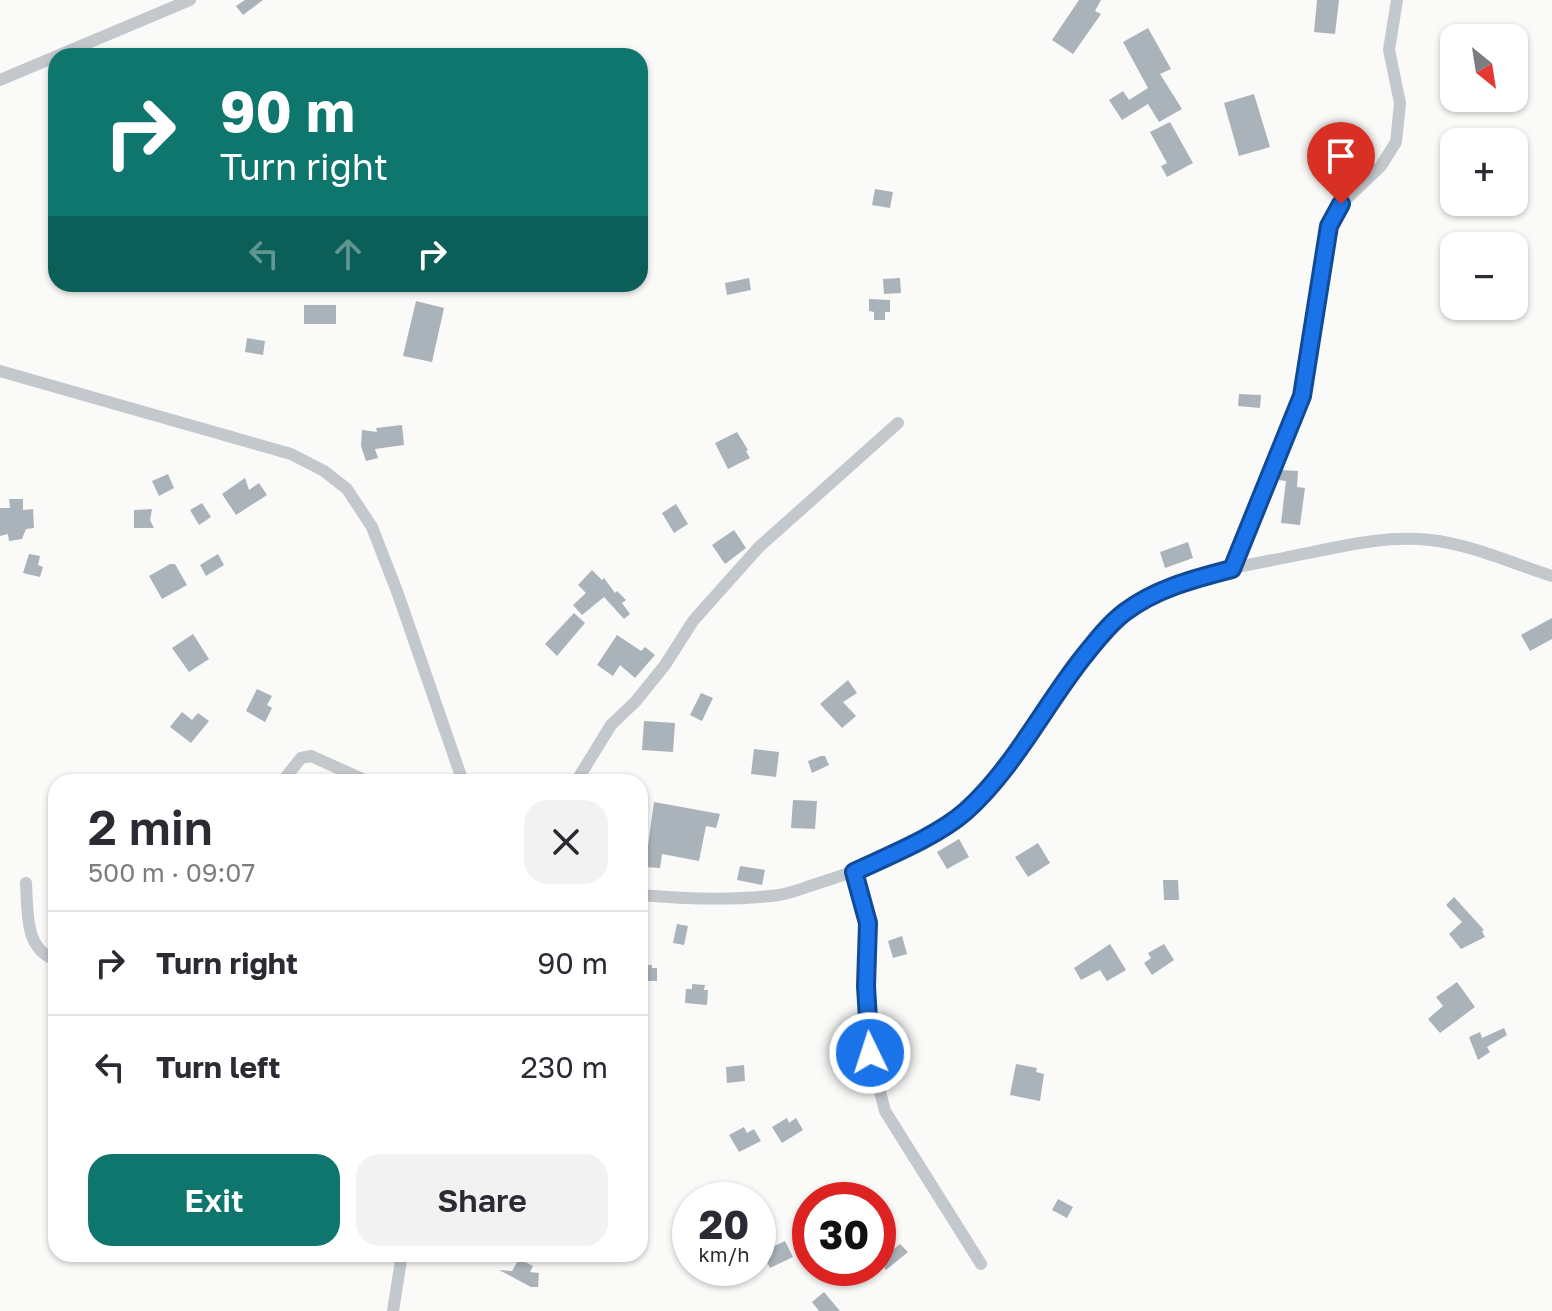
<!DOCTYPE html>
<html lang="en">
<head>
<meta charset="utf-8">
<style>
  body { margin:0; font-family:"Golos Text",sans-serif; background:#f2f2f3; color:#2b2b33; height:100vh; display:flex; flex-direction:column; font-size:30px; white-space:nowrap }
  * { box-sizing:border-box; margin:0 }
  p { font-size:26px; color:#7c7c81 }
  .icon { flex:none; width:44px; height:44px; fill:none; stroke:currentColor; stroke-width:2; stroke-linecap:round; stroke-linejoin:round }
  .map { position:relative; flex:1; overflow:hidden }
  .drawer { position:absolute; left:48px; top:774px; width:600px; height:488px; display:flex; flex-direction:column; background:#fff; border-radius:24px; box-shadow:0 2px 6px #0004 }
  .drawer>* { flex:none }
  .hud { position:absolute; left:48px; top:48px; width:600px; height:244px; border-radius:24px; box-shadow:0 2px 6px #0004; background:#0f766e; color:#fff; overflow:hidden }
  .needle { width:52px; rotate:150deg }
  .fabs { position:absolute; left:1440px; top:24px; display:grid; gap:16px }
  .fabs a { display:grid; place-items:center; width:88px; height:88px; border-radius:16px; background:#fff; box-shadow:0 2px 6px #0004; font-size:40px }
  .speed { position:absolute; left:672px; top:1182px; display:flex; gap:16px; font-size:40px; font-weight:700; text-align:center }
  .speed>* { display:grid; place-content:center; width:104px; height:104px; border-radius:50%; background:#fff; box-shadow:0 2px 6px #0004; line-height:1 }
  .speed small { font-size:20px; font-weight:400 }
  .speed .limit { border:12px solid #d22; background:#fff; color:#111 }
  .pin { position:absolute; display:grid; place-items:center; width:68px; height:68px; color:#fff; margin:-82px -34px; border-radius:50% 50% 50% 0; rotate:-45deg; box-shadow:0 0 8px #0007 }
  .pin .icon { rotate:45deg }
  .me { position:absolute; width:88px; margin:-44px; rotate:356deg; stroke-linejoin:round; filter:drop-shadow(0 0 6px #0008) }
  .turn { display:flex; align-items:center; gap:28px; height:168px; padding:0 40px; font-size:36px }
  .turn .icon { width:104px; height:104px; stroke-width:2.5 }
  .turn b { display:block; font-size:56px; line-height:68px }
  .lanes { display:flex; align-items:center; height:76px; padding:0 40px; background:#0003; justify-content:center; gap:40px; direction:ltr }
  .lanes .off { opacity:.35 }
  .round { display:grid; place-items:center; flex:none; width:84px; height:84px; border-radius:24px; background:#f2f2f3 }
  .headline { display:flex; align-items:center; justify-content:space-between; height:136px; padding:0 40px }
  h1 { font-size:48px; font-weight:600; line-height:60px }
  .cta { display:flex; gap:16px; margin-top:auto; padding:16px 40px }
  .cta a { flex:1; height:92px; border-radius:24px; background:#0f766e; color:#fff; font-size:32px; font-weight:600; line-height:92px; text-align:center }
  .cta a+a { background:#f2f2f3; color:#2b2b33 }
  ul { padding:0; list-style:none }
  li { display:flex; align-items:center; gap:24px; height:104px; padding:0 40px; border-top:2px solid #e1e1e2 }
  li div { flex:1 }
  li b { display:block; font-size:30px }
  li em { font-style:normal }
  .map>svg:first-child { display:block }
  .building { fill:#aab3b9 }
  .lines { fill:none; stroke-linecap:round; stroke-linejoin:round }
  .minor { stroke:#c3c8cc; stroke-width:12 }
  .route-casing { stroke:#114b97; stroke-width:20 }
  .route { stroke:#1a73e8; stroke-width:14 }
</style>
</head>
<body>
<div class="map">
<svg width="1552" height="1311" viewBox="0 0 1552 1311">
  <rect width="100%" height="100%" fill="#fafaf8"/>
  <!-- building -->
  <g class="building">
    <polygon points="245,0 263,0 243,15 236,6"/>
    <polygon points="1079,0 1101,0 1095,11 1101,14 1073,54 1052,40"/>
    <polygon points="1317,0 1339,0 1335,34 1314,32"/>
    <polygon points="1148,28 1171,69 1160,74 1182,109 1159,122 1148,104 1122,120 1109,100 1123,91 1129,100 1148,88 1123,42"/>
    <polygon points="1254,94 1270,147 1239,156 1224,103"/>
    <polygon points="1170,122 1193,163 1167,177 1161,166 1167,163 1150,132"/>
    <polygon points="875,189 893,192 890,208 872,205"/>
    <polygon points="749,278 751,290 727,295 725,283"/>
    <polygon points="900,278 901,293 884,294 883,279"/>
    <polygon points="869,299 890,300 890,312 885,312 885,320 874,320 874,312 869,311"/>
    <polygon points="416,301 444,308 432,362 403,356"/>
    <rect x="304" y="305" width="32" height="19"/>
    <polygon points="247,338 265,341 263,355 245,352"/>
    <polygon points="1239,394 1261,395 1260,408 1238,406"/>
    <polygon points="402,425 404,445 375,449 378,458 366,461 361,446 362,430 377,432 376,428"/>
    <polygon points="737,432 748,450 746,451 750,458 728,469 715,443"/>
    <polygon points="1282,470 1298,471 1297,487 1305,488 1300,525 1281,523 1286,481 1278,480"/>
    <polygon points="168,474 174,488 159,496 152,481"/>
    <polygon points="245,478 249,490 259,483 267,495 236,515 222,494"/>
    <polygon points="9,499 23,499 23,510 33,509 34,528 26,529 22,539 9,541 8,534 0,536 0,508 10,508"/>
    <polygon points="202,503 211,517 199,525 190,510"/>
    <polygon points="676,504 688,524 674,533 662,513"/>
    <polygon points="152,509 150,520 154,528 134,528 134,510"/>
    <polygon points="734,530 746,548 725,564 712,545"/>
    <polygon points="1188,542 1193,558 1165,568 1160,552"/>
    <polygon points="29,554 40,556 38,565 43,567 40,577 23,573"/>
    <polygon points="218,554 224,565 206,576 200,565"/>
    <polygon points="170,564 175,564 187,585 162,599 149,576"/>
    <polygon points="592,570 602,580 604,578 615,593 617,591 626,600 622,603 630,614 624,619 604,597 582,615 573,605 586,593 578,585"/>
    <polygon points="574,613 585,623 557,656 545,644"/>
    <polygon points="1552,618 1552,639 1530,651 1521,635"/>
    <polygon points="193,634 209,659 189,672 172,648"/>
    <polygon points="617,635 641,651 645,647 655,655 635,678 620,665 613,676 597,665"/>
    <polygon points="848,680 857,693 843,702 856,716 842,728 820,704"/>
    <polygon points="257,689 272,696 267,705 272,708 265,722 246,711"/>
    <polygon points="701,693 713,698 702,721 690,715"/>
    <polygon points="182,712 192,720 198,713 209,721 191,743 170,727"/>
    <polygon points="644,721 675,723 673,752 642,750"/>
    <polygon points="754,749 779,752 776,777 751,774"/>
    <polygon points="821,756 825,756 829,765 812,773 808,761"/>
    <polygon points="793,800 817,801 815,829 791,828"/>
    <polygon points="654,802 720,814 716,828 706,826 699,861 662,854 660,868 645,867"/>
    <polygon points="959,839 969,857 947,869 937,852"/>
    <polygon points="1038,843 1050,863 1028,877 1015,857"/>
    <polygon points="740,866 765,870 762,885 737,880"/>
    <polygon points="1163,880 1178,880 1179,900 1164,900"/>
    <polygon points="1454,897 1484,930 1482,931 1485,937 1461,949 1449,934 1462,922 1446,905"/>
    <polygon points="677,924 688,926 684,945 673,943"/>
    <polygon points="902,936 907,954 893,958 888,941"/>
    <polygon points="1110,944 1126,970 1107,981 1100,970 1081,980 1074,968"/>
    <polygon points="1164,944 1174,960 1152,975 1144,963 1151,958 1148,953"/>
    <polygon points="640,965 652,965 652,968 657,968 657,981 640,981"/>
    <polygon points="1457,982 1475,1007 1440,1033 1428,1019 1443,1006 1436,997"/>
    <polygon points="692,984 705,985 704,990 708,990 707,1005 685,1003 686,989 692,989"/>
    <polygon points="1504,1028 1507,1035 1487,1047 1490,1052 1478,1060 1469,1037 1480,1032 1482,1038"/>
    <polygon points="1016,1064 1037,1068 1036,1072 1044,1074 1040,1101 1010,1095"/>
    <polygon points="744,1065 745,1081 727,1083 726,1067"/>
    <polygon points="787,1118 789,1123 796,1118 803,1130 782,1143 772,1127"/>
    <polygon points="744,1127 747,1133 754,1129 761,1141 739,1152 729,1135"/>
    <polygon points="1058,1199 1073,1207 1067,1218 1052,1210"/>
    <polygon points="785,1241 793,1257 770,1268 762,1252"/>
    <polygon points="900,1244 908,1252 886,1270 879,1261"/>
    <polygon points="519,1259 533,1266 530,1272 539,1273 538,1287 531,1287 499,1270 512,1271"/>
    <polygon points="824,1292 840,1311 819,1311 812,1302"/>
  </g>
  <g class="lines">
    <!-- minor -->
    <g class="minor">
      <polyline points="0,80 190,0"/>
      <polyline points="0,371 291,454 324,471 347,489 372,527 398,594 463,782"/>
      <polyline points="1232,569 1302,396 1329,226 1341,204 1381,166 1396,142 1400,103 1389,50 1397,0"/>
      <polyline points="282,782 301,758 311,756 369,782"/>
      <polyline points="576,782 611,725 636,701 665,665 693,621 759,547 898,423"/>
      <polyline points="854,872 868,923 866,986 870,1053 885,1111 981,1264"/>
      <path d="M26 883C28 912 24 949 56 960"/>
      <path d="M640 895C686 899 733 901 779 895 792 893 806 887 819 883 883 863 958 831 998 776 1035 726 1074 652 1123 613 1170 576 1236 568 1293 556 1339 547 1384 535 1430 540 1470 544 1514 564 1552 576"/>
      <polyline points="393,1311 402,1254"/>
    </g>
  </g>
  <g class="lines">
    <defs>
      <path id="route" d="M870 1053 866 986 868 923 854 872C888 856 938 836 966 811 1014 768 1044 706 1084 656 1096 641 1109 624 1125 612 1157 588 1194 579 1232 569L1302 396 1329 226 1341 204"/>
    </defs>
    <!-- route casing -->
    <use href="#route" class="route-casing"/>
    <!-- route -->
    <use href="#route" class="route"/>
  </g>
</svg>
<div class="fabs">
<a><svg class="needle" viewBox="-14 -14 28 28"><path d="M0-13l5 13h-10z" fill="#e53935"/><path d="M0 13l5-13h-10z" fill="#7c7c81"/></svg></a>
<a>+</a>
<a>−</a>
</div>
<div class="speed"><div>20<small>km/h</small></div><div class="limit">30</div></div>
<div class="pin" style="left:1341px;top:204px;background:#d93025"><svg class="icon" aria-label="arrive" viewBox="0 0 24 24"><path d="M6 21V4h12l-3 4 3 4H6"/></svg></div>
<svg class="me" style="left:870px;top:1053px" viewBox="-20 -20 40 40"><circle r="17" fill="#1a73e8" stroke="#fff" stroke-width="3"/><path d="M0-11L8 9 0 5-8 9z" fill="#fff"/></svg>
<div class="hud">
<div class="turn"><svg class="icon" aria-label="right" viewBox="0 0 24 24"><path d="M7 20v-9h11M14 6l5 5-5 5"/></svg><div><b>90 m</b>Turn right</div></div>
<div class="lanes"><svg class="icon off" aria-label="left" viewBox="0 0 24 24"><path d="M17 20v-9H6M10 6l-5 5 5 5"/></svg><svg class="icon off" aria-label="ahead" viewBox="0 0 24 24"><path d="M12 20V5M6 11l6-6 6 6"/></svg><svg class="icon" aria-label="right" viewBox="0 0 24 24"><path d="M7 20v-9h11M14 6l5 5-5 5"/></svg></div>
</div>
<section class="drawer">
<div class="headline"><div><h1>2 min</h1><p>500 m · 09:07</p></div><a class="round"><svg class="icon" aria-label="close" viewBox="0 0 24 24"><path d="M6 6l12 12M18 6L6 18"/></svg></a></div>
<ul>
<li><svg class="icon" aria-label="right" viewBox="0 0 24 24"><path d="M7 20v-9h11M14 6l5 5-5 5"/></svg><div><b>Turn right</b></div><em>90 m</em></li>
<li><svg class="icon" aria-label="left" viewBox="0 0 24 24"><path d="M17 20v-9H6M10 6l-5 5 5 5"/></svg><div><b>Turn left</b></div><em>230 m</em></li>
</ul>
<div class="cta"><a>Exit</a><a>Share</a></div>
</section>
</div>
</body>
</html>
